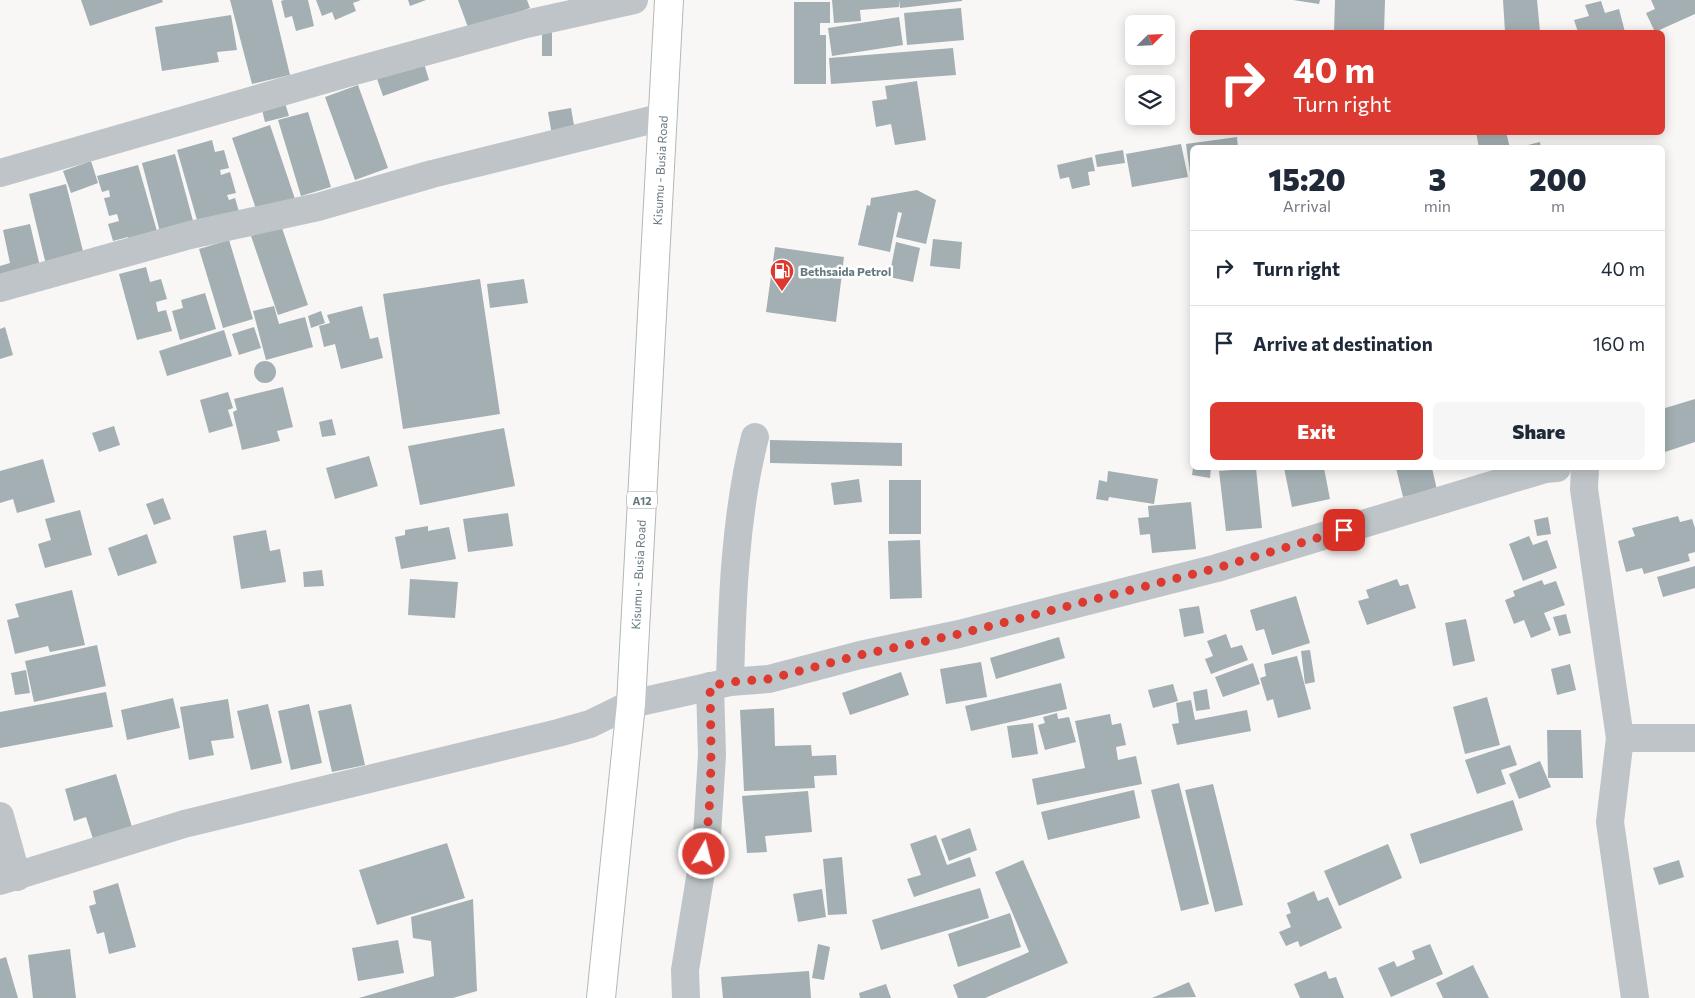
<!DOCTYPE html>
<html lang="en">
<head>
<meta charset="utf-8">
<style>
  body { margin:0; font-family:Commissioner,sans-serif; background:#f6f6f7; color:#1f2937; height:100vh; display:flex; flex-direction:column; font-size:19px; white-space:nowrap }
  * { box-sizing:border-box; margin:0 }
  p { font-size:16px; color:#747a83 }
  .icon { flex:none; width:28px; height:28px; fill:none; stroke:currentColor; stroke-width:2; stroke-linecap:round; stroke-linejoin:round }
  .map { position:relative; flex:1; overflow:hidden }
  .details { position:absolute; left:1190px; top:145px; width:475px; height:325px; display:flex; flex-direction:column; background:#fff; border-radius:8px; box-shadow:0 2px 12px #0003 }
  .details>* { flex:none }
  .banner { position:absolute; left:1190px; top:30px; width:475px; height:105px; border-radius:8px; box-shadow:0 2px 12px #0003; background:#dc3931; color:#fff; overflow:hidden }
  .needle { width:32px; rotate:66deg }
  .buttons { position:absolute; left:1125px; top:15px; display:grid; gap:10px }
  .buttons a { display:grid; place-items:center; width:50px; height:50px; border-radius:8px; background:#fff; box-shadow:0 2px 12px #0003; font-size:25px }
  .pin { position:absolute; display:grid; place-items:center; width:42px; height:42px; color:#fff; margin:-21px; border-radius:10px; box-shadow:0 2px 8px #0006 }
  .me { position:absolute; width:55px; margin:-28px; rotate:8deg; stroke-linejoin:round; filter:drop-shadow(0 0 4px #0008) }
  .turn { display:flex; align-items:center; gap:18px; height:105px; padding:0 20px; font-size:22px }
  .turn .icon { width:65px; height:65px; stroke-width:2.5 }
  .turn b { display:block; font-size:35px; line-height:42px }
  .eta { display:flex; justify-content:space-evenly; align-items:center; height:85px; text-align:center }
  .eta b { font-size:30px; font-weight:800; line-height:35px }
  .cta { display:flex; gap:10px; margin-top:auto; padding:10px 20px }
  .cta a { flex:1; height:58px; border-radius:8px; background:#dc3931; color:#fff; font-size:20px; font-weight:800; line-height:58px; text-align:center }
  .cta a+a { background:#f6f6f7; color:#1f2937 }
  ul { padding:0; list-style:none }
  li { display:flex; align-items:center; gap:15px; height:75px; padding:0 20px; border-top:1px solid #e0e1e3 }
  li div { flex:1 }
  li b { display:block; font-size:19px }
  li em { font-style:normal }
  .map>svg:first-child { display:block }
  .building { fill:#a3afb2 }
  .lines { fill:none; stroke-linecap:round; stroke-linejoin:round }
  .highway-casing { stroke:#b2b7ba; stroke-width:30 }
  .minor { stroke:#bec4c7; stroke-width:28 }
  .highway { stroke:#fff; stroke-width:28 }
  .route { stroke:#dc3931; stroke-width:9; stroke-dasharray:0 16.2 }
  .labels { text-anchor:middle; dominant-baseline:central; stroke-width:5; stroke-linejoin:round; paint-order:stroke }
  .shield { fill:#fff; stroke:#92a0a5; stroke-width:1 }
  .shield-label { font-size:11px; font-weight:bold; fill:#64787f }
  .street-label { font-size:12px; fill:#64787f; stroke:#fff }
  .poi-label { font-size:12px; font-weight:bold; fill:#64787f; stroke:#fff; text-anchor:start }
</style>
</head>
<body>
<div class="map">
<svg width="1695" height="998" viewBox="0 0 1695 998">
  <rect width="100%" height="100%" fill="#f8f7f5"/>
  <!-- building -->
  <g class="building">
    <polygon points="81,0 162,0 163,2 90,26"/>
    <polygon points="230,0 272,0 290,75 252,84"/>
    <polygon points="284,0 308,0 314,26 296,31 292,16 285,18 281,1"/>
    <polygon points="316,0 361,0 353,3 356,11 335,20 332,12 322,16"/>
    <polygon points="408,0 426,0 410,6"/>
    <polygon points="458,0 527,0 530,8 469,30"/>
    <polygon points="832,0 899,0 899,7 860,10 861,21 834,23"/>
    <polygon points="899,0 962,0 962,1 900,8"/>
    <polygon points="1293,0 1320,0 1319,4"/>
    <polygon points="1335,0 1385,0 1384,32 1334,32"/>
    <polygon points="1503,0 1537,0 1540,32 1505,32"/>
    <polygon points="1651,0 1695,0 1695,14 1655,32 1646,13 1655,9"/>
    <polygon points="1601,1 1605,13 1619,9 1625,32 1578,32 1574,20 1589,16 1585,5"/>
    <polygon points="794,2 830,2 830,23 820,23 820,35 826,35 826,84 794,84"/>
    <polygon points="961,8 964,40 907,45 904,13"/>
    <polygon points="231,15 237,50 217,52 219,62 162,71 155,27"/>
    <polygon points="899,17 903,45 832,56 828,28"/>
    <rect x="542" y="31" width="10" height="25"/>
    <polygon points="953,48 956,75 831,84 829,58"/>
    <polygon points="423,60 429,80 383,96 376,76"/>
    <polygon points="917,81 926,140 895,145 891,124 876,127 872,101 887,99 885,86"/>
    <polygon points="358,85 388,168 355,180 325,97"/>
    <polygon points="284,100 289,116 265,122 261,106"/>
    <polygon points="571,108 575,131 552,135 548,112"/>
    <polygon points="308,112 331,187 301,196 278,120"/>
    <polygon points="270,125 295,199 257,212 232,138"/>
    <polygon points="1476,132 1506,132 1510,148 1479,148"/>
    <polygon points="1237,137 1238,148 1192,148 1191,180 1186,144"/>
    <polygon points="212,140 215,152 224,150 229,168 220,170 221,175 230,172 236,193 227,195 229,200 235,198 240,215 199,227 177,150"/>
    <polygon points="1540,142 1541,148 1520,148 1520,147"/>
    <polygon points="1181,144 1188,177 1132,187 1126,154"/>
    <polygon points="1123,150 1125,163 1097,167 1095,155"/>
    <polygon points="175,154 195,228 161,236 142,163"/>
    <polygon points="1092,157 1095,171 1088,172 1090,185 1072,189 1069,177 1060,179 1057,165"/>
    <polygon points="91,161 98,183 71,193 63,171"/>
    <polygon points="138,165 159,238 130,246 128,237 113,241 108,224 119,221 117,214 109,216 104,198 110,197 109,190 102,192 97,176"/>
    <polygon points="66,184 85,259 47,269 29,194"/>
    <polygon points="917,190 936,200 926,244 896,237 902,213 898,212 890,252 858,245 867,205 870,206 871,198"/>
    <polygon points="30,224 42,275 0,282 0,266 10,263 3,230"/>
    <polygon points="281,225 308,305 278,315 251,236"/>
    <polygon points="933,239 962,242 960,269 930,266"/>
    <polygon points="229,240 253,319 223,328 199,249"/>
    <polygon points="896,242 920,248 913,282 889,277"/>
    <polygon points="775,247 844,257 836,322 766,312"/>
    <polygon points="146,267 150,282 161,279 167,299 156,302 158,312 166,310 172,331 137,340 119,274"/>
    <polygon points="480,279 500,414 403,429 383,294"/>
    <polygon points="524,279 528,303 490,308 487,284"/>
    <polygon points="205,293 216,329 180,340 172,311 183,308 181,300"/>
    <polygon points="274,306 279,324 305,317 313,347 266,360 253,311"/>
    <polygon points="362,306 370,339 378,337 383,358 341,369 335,344 324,347 319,326 330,323 327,315"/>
    <polygon points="321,311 325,323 311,328 308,316"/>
    <polygon points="5,327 13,355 0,359 0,329"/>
    <polygon points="254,327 261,348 239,355 232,334"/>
    <polygon points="224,330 232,356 167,376 159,351"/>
    <circle cx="265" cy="372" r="11"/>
    <polygon points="283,387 293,427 277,431 280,441 242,450 233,412 237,410 234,399"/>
    <polygon points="228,392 233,408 228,410 233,426 209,433 200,400"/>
    <polygon points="1695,399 1695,442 1662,453 1662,409"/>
    <polygon points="332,419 336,435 322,437 319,422"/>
    <polygon points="114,426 120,445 99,452 92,433"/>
    <polygon points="504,428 515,486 420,505 408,446"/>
    <polygon points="770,440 902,443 902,466 770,463"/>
    <polygon points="369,456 378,486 335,499 326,468"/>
    <polygon points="43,459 55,502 17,513 13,499 0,503 0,471"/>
    <polygon points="1193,468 1211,468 1210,478 1192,475"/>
    <polygon points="1256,468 1262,528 1226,531 1219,471"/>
    <polygon points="1284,468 1324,468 1330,499 1292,507"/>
    <polygon points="1396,468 1432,468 1437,490 1403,497"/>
    <polygon points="1108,471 1158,479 1154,504 1109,497 1108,501 1096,499 1099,480 1107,482"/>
    <polygon points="859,479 862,502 834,505 831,483"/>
    <rect x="889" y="480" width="32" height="54"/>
    <polygon points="163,498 171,519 154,525 146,504"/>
    <polygon points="1191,502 1196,549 1152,553 1150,534 1140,535 1138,518 1149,517 1148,506"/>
    <polygon points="80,510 92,555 45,568 38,544 51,540 45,519"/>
    <polygon points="508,513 513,546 468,552 463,519"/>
    <polygon points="1678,516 1680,522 1692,519 1695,528 1695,552 1688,554 1690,561 1644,574 1642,568 1626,572 1618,541 1635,536 1632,528"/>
    <polygon points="1548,517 1551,534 1537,536 1534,520"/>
    <polygon points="428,526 428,531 449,527 456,559 401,569 395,537 405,535 405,530"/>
    <polygon points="266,530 270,551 280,549 286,582 241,589 233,536"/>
    <polygon points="147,534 157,563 118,576 108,548"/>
    <polygon points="1529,536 1533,545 1547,540 1557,568 1523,581 1509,544"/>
    <polygon points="920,540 922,598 890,599 888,541"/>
    <polygon points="1695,566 1695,588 1663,597 1657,577"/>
    <polygon points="322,570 324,586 304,587 303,572"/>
    <polygon points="410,579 458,582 455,618 408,615"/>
    <polygon points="1397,579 1400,586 1408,584 1416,608 1367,625 1358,601 1369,598 1366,590"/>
    <polygon points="1542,580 1544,585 1556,581 1565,605 1544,613 1551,630 1531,638 1524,620 1514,624 1505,600 1515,596 1513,591"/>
    <polygon points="72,590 85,645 50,652 48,646 15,654 7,620 19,617 15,604"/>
    <polygon points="1296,596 1310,643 1272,655 1264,629 1256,631 1250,610"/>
    <polygon points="1199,606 1204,633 1184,637 1179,609"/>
    <polygon points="1566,614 1571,633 1559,636 1553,617"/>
    <polygon points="1466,619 1475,661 1453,666 1445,623"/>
    <polygon points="1226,634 1231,648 1242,645 1248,660 1211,674 1205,659 1213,656 1207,641"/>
    <polygon points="1059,637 1065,658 996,679 990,658"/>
    <polygon points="97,645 106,686 34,702 25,661"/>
    <polygon points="1310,650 1315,682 1305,684 1301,651"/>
    <polygon points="1297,656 1311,709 1278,718 1273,699 1267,701 1260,678 1266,676 1264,664"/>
    <polygon points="981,662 987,697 946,704 940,669"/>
    <polygon points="1253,663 1260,684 1223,697 1215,677"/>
    <polygon points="1570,664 1576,690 1557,695 1551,669"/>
    <polygon points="26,670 30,693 15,695 11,673"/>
    <polygon points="901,672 909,695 850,715 842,693"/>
    <polygon points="1061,683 1067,709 971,731 965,706"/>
    <polygon points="1173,684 1178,701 1153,708 1148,690"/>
    <polygon points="1207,689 1210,709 1196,711 1193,692"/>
    <polygon points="106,692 113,727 0,748 0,712"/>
    <polygon points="1487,697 1500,745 1465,754 1453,707"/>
    <polygon points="173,698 180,728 127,740 121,710"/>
    <polygon points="228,699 234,738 211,741 214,755 189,760 180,707"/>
    <polygon points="1191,700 1195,720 1247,710 1251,731 1177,745 1172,724 1179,723 1176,703"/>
    <polygon points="268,704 282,763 251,770 237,711"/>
    <polygon points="309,704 322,763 291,770 278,711"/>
    <polygon points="351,704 365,765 332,772 318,711"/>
    <polygon points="774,708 775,746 811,745 812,756 836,755 837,775 814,776 815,788 744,791 740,710"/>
    <polygon points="1057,713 1058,719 1069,717 1076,742 1045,750 1038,725 1045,723 1043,717"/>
    <polygon points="1110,714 1112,725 1121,723 1126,745 1116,747 1118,760 1136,756 1142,784 1037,805 1032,779 1085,768 1075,721"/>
    <polygon points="1033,723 1038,754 1012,758 1007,726"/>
    <polygon points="1547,730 1581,730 1583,778 1548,778"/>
    <polygon points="1510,745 1517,765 1501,770 1506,784 1477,794 1465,760"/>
    <polygon points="1540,761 1551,787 1519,799 1509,774"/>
    <polygon points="116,774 132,827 93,839 86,817 74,821 65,789"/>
    <polygon points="1179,783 1209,904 1181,911 1151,790"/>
    <polygon points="1213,784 1243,905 1215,912 1185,790"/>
    <polygon points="1134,790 1140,818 1048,840 1041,812"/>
    <polygon points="808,791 812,832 765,836 767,852 747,853 742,796"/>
    <polygon points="1513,800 1523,830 1420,864 1410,834"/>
    <polygon points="970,828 977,850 949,861 941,839"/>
    <polygon points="936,835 947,865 970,857 976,876 914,897 907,879 921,875 910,844"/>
    <polygon points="447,843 465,898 377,925 359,870"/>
    <polygon points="1388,844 1402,878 1339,906 1324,871"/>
    <polygon points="842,857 847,914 828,915 823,859"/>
    <polygon points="1023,860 1068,963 985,998 958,998 953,985 1029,952 995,872"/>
    <polygon points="1679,860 1684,877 1659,885 1653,868"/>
    <polygon points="118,883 136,947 109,954 104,932 97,934 89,906 96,904 93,891"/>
    <polygon points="980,888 989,918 881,950 872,920"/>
    <polygon points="822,889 826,917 798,922 793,894"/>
    <polygon points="1314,891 1318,901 1328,897 1342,928 1300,947 1298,941 1286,946 1279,932 1291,927 1286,915 1291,913 1287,903"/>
    <polygon points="473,899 477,991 453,998 359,998 434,976 431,941 413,938 411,917"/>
    <polygon points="1010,913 1021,947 958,967 948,934"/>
    <polygon points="398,940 404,973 358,981 352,948"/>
    <polygon points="818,944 830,947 824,980 812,978"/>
    <polygon points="1430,944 1443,974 1391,997 1378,968 1394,961 1397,967 1415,959 1412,951"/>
    <polygon points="70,949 76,998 33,998 28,955"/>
    <polygon points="6,957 18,998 0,998 0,959"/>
    <polygon points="1473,965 1489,998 1443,998 1436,983"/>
    <polygon points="809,971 811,998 723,998 721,977"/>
    <polygon points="1326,971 1329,979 1336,977 1344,998 1300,998 1294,984"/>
    <polygon points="1189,982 1196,997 1152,998"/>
    <polygon points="886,984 891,998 860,998 859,993"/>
  </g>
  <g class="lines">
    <defs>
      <g id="highway">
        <path id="s1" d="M601 998 631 704 669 0"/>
      </g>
    </defs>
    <!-- highway casing -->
    <use href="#highway" class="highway-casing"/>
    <!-- minor -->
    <g class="minor">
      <polyline points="0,173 351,72 526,24 634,0"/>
      <polyline points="0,288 190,235 318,207 432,174 663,117"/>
      <polyline points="1585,468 1584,489 1620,738 1610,822 1635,998"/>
      <path d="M730 682C732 603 735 514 755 437"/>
      <polyline points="1620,738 1695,738"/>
      <polyline points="0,816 17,877"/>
      <polyline points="0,881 184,824 558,733 590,724 631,704 730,682 769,679 860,655 959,634 1217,568 1545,469 1557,468"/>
      <polyline points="686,998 685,970 707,835 712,755 710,686"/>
    </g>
    <!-- highway -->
    <use href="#highway" class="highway"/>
  </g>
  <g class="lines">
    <!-- route -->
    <path class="route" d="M704 854C713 799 711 742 710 686L730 682 769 679 860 655 959 634 1217 568 1344 530"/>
  </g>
  <!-- icons -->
  <defs>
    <symbol id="fuel-pin" viewBox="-11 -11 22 30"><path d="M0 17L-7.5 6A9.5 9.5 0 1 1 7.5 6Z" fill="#dc3931" stroke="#fff"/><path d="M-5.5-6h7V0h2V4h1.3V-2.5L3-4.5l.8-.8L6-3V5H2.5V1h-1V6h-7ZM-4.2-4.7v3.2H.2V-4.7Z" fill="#fff"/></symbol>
  </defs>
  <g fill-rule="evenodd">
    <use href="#fuel-pin" x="768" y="257" width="28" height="38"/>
  </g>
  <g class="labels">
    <!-- shield labels -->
    <rect class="shield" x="627" y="491.5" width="30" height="17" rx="4"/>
    <g class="shield-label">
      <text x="642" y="500">A12</text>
    </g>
    <!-- street labels -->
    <g class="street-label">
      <text stroke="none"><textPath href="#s1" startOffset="830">Kisumu - Busia Road</textPath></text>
      <text stroke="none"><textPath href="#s1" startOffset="425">Kisumu - Busia Road</textPath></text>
    </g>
    <!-- poi labels -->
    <g class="poi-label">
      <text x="800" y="271">Bethsaida Petrol</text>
    </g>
  </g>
</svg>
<div class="buttons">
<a><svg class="needle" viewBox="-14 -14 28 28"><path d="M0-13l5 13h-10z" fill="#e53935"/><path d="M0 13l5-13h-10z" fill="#747a83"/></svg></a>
<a><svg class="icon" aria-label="layers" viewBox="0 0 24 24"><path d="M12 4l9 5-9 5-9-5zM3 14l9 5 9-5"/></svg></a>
</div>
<div class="pin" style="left:1344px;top:530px;background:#d93025"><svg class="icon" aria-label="arrive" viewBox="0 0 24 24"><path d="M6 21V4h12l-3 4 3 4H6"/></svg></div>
<svg class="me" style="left:704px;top:854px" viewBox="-20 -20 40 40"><circle r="17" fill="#dc3931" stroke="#fff" stroke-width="3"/><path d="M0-11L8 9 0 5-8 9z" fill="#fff"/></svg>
<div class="banner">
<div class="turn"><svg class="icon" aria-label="right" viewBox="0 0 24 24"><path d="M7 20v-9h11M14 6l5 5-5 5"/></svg><div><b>40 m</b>Turn right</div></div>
</div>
<section class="details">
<div class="eta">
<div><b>15:20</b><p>Arrival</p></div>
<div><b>3</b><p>min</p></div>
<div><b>200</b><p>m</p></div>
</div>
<ul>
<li><svg class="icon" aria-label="right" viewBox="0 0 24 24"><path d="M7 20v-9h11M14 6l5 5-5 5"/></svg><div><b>Turn right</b></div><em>40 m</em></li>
<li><svg class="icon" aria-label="arrive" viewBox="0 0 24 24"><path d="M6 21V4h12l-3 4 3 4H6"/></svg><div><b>Arrive at destination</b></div><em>160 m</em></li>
</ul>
<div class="cta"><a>Exit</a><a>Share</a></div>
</section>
</div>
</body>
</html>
